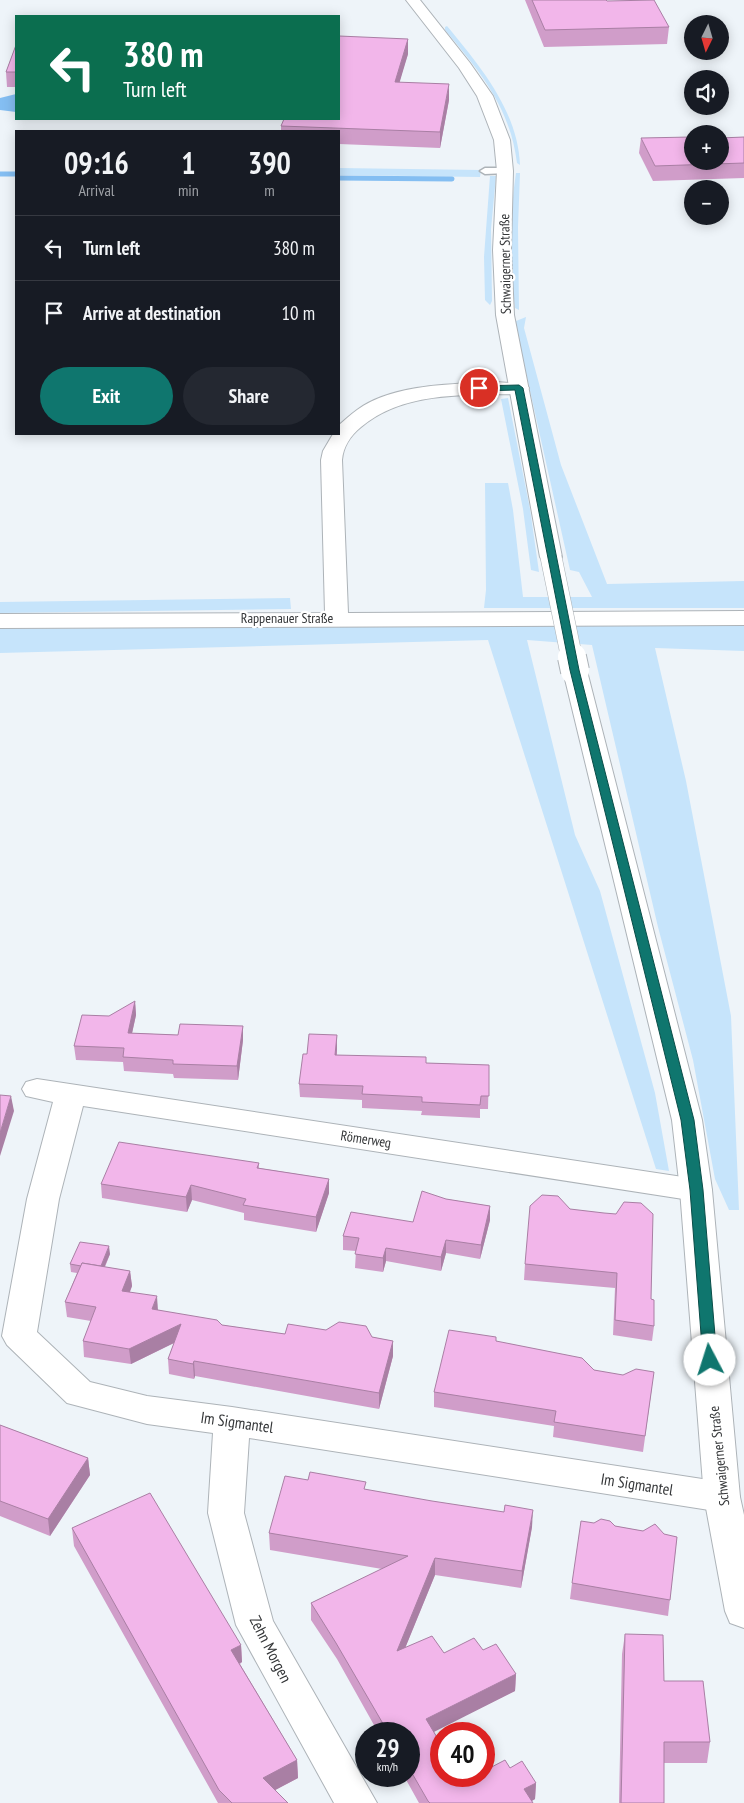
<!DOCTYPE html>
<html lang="en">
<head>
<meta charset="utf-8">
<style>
  body { margin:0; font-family:"PT Sans Narrow",sans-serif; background:#242831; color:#f1f3f6; height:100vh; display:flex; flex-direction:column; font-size:19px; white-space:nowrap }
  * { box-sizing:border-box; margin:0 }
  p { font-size:16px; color:#9ea1a6 }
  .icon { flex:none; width:28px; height:28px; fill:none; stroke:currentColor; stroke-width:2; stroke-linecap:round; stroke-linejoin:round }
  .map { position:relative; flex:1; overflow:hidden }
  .drawer { position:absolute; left:15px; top:130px; width:325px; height:305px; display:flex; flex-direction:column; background:#171b24; border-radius:0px; box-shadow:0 2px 12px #0003 }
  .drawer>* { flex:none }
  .banner { position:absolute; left:15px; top:15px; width:325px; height:105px; border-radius:0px; box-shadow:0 2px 12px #0003; background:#0b6e4f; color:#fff; overflow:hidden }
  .needle { width:32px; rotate:185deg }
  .controls { position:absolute; left:684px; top:15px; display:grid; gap:10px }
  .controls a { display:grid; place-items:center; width:45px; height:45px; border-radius:50%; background:#171b24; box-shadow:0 2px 12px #0003; font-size:25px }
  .speed { position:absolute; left:355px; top:1722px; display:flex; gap:10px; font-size:25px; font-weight:700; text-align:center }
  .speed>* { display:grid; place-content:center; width:65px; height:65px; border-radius:50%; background:#171b24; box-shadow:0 2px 12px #0003; line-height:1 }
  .speed small { font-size:12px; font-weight:400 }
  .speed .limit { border:8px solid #d22; background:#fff; color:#111 }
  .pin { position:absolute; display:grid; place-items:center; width:42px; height:42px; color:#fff; margin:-21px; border:2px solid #fff; border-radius:50%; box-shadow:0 1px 5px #0007 }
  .me { position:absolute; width:55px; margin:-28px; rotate:355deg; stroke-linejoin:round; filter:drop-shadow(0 0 4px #0008) }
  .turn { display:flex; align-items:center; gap:18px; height:105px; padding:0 25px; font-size:22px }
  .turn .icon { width:65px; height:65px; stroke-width:2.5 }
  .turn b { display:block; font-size:35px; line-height:42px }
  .eta { display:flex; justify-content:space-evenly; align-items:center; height:85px; text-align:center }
  .eta b { font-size:30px; font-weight:600; line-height:35px }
  .button { display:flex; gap:10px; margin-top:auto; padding:10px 25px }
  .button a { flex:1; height:58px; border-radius:30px; background:#0f766e; color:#fff; font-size:20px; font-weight:600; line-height:58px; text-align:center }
  .button a+a { background:#242831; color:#f1f3f6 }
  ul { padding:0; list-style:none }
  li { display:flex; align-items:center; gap:15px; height:65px; padding:0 25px; border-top:1px solid #363941 }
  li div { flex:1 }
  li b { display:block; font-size:19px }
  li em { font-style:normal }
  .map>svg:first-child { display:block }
  .green { fill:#c6e4fb }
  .water { fill:#84bef2 }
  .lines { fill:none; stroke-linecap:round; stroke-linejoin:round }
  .stream { stroke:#84bef2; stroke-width:5 }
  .service-casing { stroke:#adb3b8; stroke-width:3 }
  .minor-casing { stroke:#adb3b8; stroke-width:2 }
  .tertiary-casing { stroke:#adb3b8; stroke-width:2 }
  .secondary-casing { stroke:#adb3b8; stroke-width:2 }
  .service { fill:#fff; fill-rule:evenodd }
  .minor { fill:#fff; fill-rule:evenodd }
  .tertiary { fill:#fff; fill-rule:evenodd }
  .secondary { fill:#fff; fill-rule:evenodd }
  .tertiary-bridge-far1-casing { stroke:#adb3b8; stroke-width:22; stroke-linecap:butt }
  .tertiary-bridge-casing { stroke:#adb3b8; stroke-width:30; stroke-linecap:butt }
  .tertiary-bridge-far1 { stroke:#fff; stroke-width:21 }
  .tertiary-bridge { stroke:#fff; stroke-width:28 }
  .wall { fill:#d09dc9 }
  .shaded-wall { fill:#a97fa4 }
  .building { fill:#f2b6ea; stroke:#a97fa4 }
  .route { fill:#0f766e; stroke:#0a4d48 }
  .labels { text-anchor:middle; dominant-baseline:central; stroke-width:4.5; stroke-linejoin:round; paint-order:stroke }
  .street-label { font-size:14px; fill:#343638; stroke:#fff }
  .near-street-label { font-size:16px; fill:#343638; stroke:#fff }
</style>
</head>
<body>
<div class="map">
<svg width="744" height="1803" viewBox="0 0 744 1803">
  <rect width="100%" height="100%" fill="#eef4f9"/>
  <!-- green -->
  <g class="green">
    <path d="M447 26C480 66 518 111 520 165L517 163C510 107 480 72 445 30V27Z"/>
    <polygon points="339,168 481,170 480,177 339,175"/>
    <path d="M516 173H520L518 227 519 310 515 308C510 263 509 217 516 173Z"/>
    <polygon points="490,176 496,176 491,229 492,301 490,305 485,300 484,257"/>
    <polygon points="526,317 524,328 561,465 607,584 744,581 744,608 484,608 486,590 485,483 508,483 513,510 523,597 592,597 579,572 570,570 516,328 516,321"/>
    <polygon points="508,398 530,509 539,572 531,570 523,509 501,399"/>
    <polygon points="290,598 291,609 0,613 0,602"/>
    <polygon points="652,624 744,625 744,651 655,648 686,781 731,1016 739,1210 729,1210 715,1179 693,1060 658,927 592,645 527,640 575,835 600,891 655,1093 669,1171 656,1169 488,640 0,653 0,629"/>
  </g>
  <!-- water -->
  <polygon class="water" points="16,94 16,112 0,110 0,98"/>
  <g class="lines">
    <!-- stream -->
    <g class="stream">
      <polyline points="0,174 16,174"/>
      <polyline points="339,178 452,179"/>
    </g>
    <defs>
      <polygon id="service" points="505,168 508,169 508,173 485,174 480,171 485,168"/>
      <polygon id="minor" points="37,1079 696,1179 707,1182 712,1190 707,1198 696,1201 83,1106 59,1199 37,1332 90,1382 147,1396 232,1407 722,1482 735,1486 740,1497 735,1508 722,1512 249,1438 244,1513 273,1621 377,1803 334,1803 236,1625 208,1513 213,1433 147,1424 67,1403 7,1345 2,1336 27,1199 53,1102 26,1096 22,1089 26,1082"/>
      <g id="tertiary">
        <polygon points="406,0 420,0 470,63 493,96 510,140 513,171 511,250 514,315 562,557 559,562 551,564 543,562 540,557 496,315 493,250 497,171 494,140 477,96 459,68"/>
        <polygon points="575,664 583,666 587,671 702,1120 712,1190 740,1497 744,1515 744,1628 730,1623 725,1611 704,1497 680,1190 672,1120 563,671 567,666"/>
      </g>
      <path id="secondary" d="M495 382 526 384 529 388 526 392 519 394C466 395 403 391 361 427 351 435 343 447 342 460L348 613 744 611V625L0 628V614L325 613 321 460 323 451 333 434H339V425C345 420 350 415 357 410 392 384 453 384 495 382Z"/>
    </defs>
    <!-- service casing -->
    <use href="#service" class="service-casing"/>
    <!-- minor casing -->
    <use href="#minor" class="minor-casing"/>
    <!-- tertiary casing -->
    <use href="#tertiary" class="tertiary-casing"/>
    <!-- secondary casing -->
    <use href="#secondary" class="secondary-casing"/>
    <!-- service -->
    <use href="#service" class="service"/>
    <!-- minor -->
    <use href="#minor" class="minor"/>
    <!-- tertiary -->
    <use href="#tertiary" class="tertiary"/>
    <!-- secondary -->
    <use href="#secondary" class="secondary"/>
    <defs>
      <polyline id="tertiary-bridge-far1" points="551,557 572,659"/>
      <polyline id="tertiary-bridge" points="572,657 575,671"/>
    </defs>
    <!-- tertiary-bridge-far1 casing -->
    <use href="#tertiary-bridge-far1" class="tertiary-bridge-far1-casing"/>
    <!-- tertiary-bridge casing -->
    <use href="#tertiary-bridge" class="tertiary-bridge-casing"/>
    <!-- tertiary-bridge-far1 -->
    <use href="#tertiary-bridge-far1" class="tertiary-bridge-far1"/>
    <!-- tertiary-bridge -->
    <use href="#tertiary-bridge" class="tertiary-bridge"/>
  </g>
  <!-- wall -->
  <g class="wall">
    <polygon points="525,0 606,0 607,1 669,27 667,44 544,47"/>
    <polygon points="408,39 408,54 399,82 449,100 440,148 339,144 339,131 281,131 281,126"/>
    <polygon points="16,45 16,87 7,87 6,72"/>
    <polygon points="744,137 744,178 653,181 639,153 641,138 692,139"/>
    <polygon points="135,1001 136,1015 132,1033 178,1035 243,1026 243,1040 238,1080 174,1078 173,1074 124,1071 123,1062 76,1060 74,1046"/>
    <polygon points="337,1035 337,1055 426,1063 489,1065 488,1109 480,1109 480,1118 421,1115 422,1111 362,1108 362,1100 300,1097 299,1084 307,1054"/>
    <polygon points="259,1163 259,1168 329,1179 329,1193 316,1232 244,1220 244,1213 192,1200 187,1212 102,1198 101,1184"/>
    <polygon points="446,1199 490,1206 490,1220 480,1259 446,1253 441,1271 386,1261 383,1272 355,1268 356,1251 343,1250 343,1236 413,1222"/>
    <polygon points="570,1209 651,1299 654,1326 652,1341 613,1335 615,1288 524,1280 525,1264"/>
    <polygon points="110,1254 105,1267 130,1271 132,1286 130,1292 158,1310 222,1325 285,1334 372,1337 393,1341 393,1356 379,1409 195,1376 194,1379 169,1374 168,1359 174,1343 131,1364 84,1357 83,1341 91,1321 67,1317 65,1302 77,1273 71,1272 70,1264"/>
    <polygon points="496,1337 496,1341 652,1387 643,1452 553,1437 554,1426 434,1407 434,1392"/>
    <polygon points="0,1425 88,1458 90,1475 50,1536 0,1516"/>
    <polygon points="366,1490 532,1527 521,1588 435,1575 405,1648 444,1653 483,1650 516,1674 515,1691 434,1731 441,1776 484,1776 484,1771 510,1768 536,1783 535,1799 532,1801 533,1803 419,1803 404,1776 409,1776 409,1734 379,1734 337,1659 311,1620 311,1603 382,1569 270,1550 269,1533"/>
    <polygon points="615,1526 677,1537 668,1616 570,1599 572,1583"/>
    <polygon points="72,1528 241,1645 242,1662 240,1664 297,1760 298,1778 275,1790 288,1803 218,1803 74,1546"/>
    <polygon points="625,1634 664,1681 710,1742 707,1763 664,1763 664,1803 619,1803 622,1654"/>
  </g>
  <!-- shaded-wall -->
  <g class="shaded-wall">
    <polygon points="408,39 408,54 395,98 395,82"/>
    <polygon points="449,84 449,100 440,148 440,132"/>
    <polygon points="135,1001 136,1015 129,1047 128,1033"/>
    <polygon points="243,1026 243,1040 238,1080 237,1066"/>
    <polygon points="337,1035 337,1049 335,1069 335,1055"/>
    <polygon points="11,1096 14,1111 0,1156 0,1133"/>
    <polygon points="329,1179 329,1193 316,1232 316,1217"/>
    <polygon points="191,1185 192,1200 187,1212 186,1197"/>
    <polygon points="490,1206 490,1220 480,1259 481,1245"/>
    <polygon points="446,1240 446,1253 441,1271 441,1257"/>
    <polygon points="109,1246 110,1254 100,1277 100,1269"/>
    <polygon points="386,1248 386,1261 383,1272 383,1258"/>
    <polygon points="130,1271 132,1286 124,1306 122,1291"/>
    <polygon points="157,1296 158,1311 152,1309"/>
    <polygon points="181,1324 182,1339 131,1364 129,1349"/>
    <polygon points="393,1341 393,1356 379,1409 379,1393"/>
    <polygon points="194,1361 195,1376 194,1379 193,1364"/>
    <polygon points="88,1458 90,1475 50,1536 48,1519"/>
    <polygon points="533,1510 532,1527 521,1588 522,1571"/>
    <polygon points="435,1558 435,1575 397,1668 397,1651"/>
    <polygon points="241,1645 242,1662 232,1667 231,1650"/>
    <polygon points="516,1674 515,1691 426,1736 426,1719"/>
    <polygon points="297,1760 298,1778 264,1796 263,1778"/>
    <polygon points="536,1783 535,1799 528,1803 524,1789"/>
  </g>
  <!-- building -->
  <g class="building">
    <polygon points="532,0 606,0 607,1 654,0 669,27 545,30"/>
    <polygon points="339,36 408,39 395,82 449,84 440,132 281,126 284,119 339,119"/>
    <polygon points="16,45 16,72 6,72"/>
    <polygon points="691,137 692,139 692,161 720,161 720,138 744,137 744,163 655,166 641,138"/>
    <polygon points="135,1001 128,1033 178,1035 180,1024 243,1026 237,1066 173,1064 173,1060 123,1057 124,1048 74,1046 82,1015 109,1016"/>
    <polygon points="309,1034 337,1035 335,1055 426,1057 426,1063 489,1065 489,1096 481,1096 480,1105 422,1102 422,1097 362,1094 363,1086 299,1084 303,1054 307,1054"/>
    <polygon points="0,1095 11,1096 0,1133"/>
    <polygon points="119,1142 259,1163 257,1168 329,1179 316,1217 243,1205 246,1199 191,1185 186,1197 101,1184"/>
    <polygon points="422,1191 446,1199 490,1206 481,1245 446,1240 441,1257 386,1248 383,1258 355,1254 359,1238 343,1236 351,1212 413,1222"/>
    <polygon points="542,1195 558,1196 570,1209 604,1213 616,1214 624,1202 641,1203 653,1214 651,1299 654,1300 654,1326 615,1320 617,1273 525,1264 530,1206"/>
    <polygon points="80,1242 109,1246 101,1266 82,1263 81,1266 70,1264"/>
    <polygon points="82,1263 130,1271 122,1291 157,1296 152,1309 217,1320 222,1325 285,1334 288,1324 326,1330 339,1322 366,1326 372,1337 393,1341 379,1393 194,1361 193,1364 168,1359 181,1324 129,1349 83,1341 96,1307 65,1302"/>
    <polygon points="449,1330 496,1337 496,1341 582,1358 594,1370 623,1375 636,1369 654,1372 645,1436 554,1422 556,1411 434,1392"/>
    <polygon points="0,1425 88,1458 48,1519 0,1501"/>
    <polygon points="310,1472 366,1482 364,1489 432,1501 504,1512 505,1505 533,1510 522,1571 435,1558 397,1651 432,1636 444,1653 474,1638 483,1650 496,1644 516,1674 426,1719 441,1744 441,1776 484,1776 484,1770 484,1771 505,1760 510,1768 522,1761 536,1783 524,1789 533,1803 430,1803 428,1801 409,1768 409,1734 389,1734 336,1643 311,1603 408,1556 269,1533 285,1476 308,1480"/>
    <polygon points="150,1493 241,1645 231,1650 297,1760 263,1778 288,1803 232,1803 219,1790 72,1528"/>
    <polygon points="601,1519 610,1521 615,1526 643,1531 655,1524 664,1534 677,1537 670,1600 572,1583 581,1521 594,1523"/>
    <polygon points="625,1634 663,1635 664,1681 703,1681 710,1742 664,1742 664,1803 621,1803"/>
  </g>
  <!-- route -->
  <polygon class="route" points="519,385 523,388 579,670 694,1120 703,1190 717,1360 715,1364 710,1366 705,1364 703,1360 690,1190 681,1120 570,670 515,390 479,391 475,388 479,386"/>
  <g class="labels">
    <!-- street labels -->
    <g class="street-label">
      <text transform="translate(505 264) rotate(-91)">Schwaigerner Straße</text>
      <text x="287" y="618">Rappenauer Straße</text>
      <text transform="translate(366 1139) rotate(9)">Römerweg</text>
      <text transform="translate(719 1456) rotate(-96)">Schwaigerner Straße</text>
    </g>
    <!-- near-street labels -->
    <g class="near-street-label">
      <text transform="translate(237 1422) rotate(8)">Im Sigmantel</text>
      <text transform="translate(637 1484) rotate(9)">Im Sigmantel</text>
      <text transform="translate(271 1649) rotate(63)">Zehn Morgen</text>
    </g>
  </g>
</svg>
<div class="controls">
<a><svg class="needle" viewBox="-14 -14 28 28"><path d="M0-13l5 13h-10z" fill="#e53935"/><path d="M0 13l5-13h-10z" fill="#9ea1a6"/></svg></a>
<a><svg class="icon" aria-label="sound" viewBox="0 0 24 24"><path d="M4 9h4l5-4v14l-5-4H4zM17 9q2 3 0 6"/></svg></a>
<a>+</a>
<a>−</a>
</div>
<div class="speed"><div>29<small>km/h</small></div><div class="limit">40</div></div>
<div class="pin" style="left:479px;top:388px;background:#d93025"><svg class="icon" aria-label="arrive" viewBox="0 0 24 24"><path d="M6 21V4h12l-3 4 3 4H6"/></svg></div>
<svg class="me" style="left:710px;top:1360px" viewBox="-20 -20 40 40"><circle r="19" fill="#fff"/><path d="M0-13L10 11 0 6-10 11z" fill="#0f766e"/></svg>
<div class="banner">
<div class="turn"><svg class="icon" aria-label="left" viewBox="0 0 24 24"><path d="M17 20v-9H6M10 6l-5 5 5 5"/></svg><div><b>380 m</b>Turn left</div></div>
</div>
<section class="drawer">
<div class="eta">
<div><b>09:16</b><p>Arrival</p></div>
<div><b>1</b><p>min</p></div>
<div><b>390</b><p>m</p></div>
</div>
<ul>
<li><svg class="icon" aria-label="left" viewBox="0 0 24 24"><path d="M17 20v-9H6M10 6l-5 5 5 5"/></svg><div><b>Turn left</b></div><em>380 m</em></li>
<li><svg class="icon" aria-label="arrive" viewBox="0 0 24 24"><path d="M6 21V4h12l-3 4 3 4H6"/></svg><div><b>Arrive at destination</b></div><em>10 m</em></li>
</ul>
<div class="button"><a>Exit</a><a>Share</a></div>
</section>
</div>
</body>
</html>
